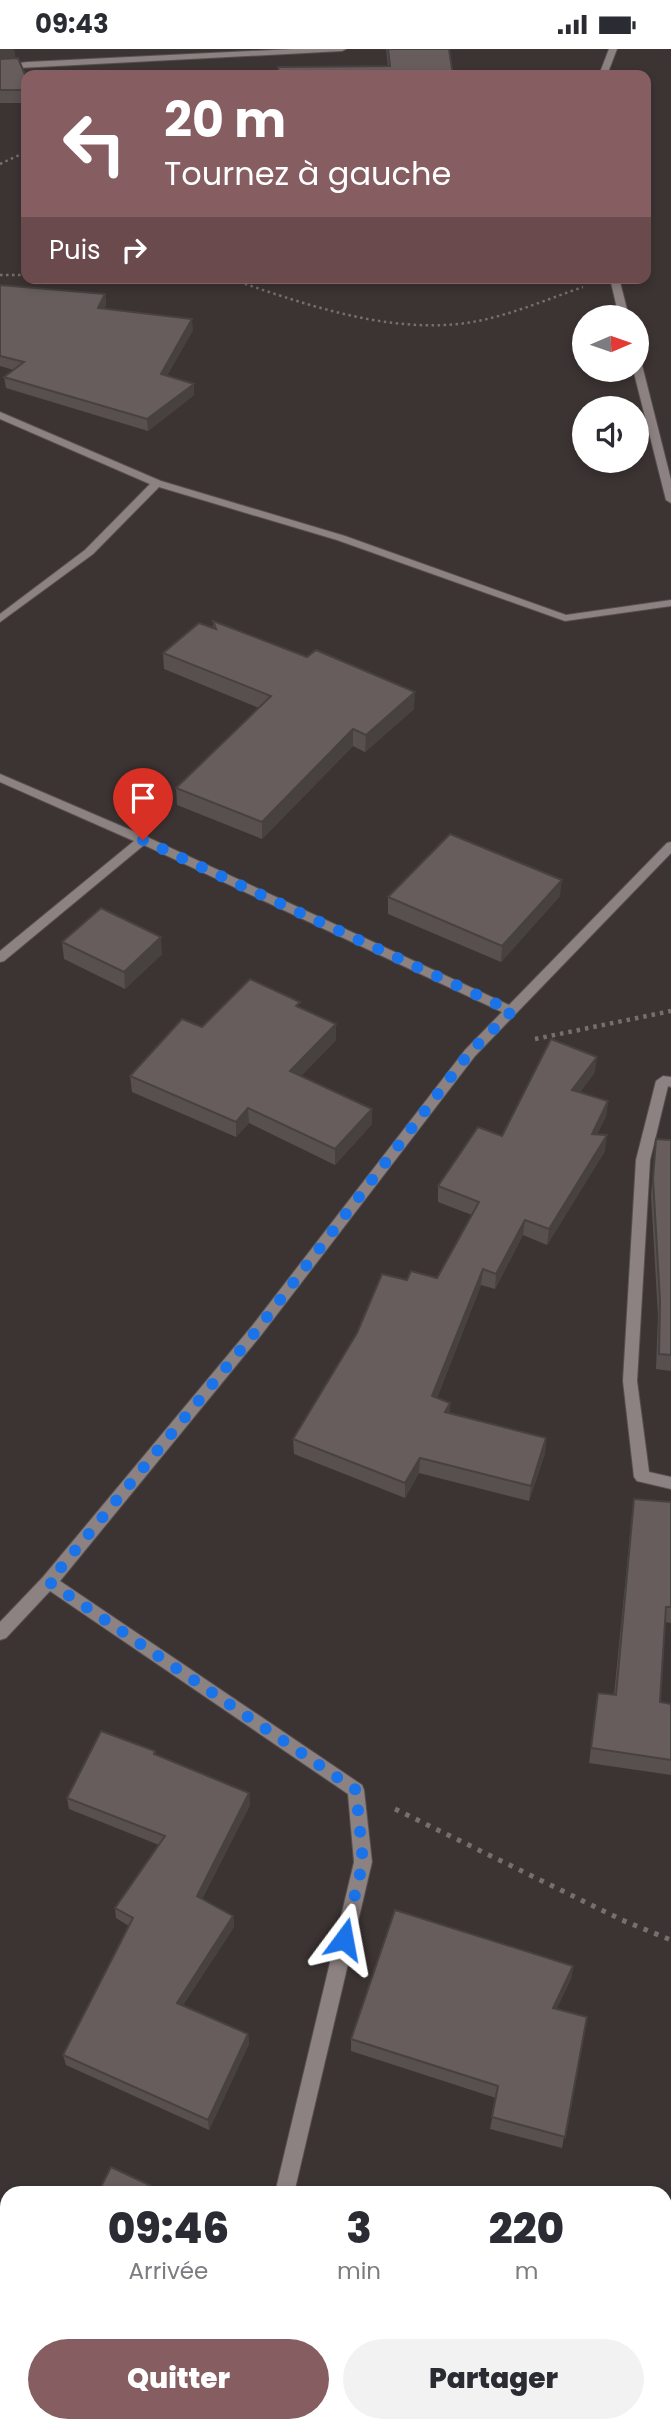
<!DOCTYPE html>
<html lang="fr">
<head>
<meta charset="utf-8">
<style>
  body { margin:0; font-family:Poppins,sans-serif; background:#f2f2f3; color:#2b2b33; height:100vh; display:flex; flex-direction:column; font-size:26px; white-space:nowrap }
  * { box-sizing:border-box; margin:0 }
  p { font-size:23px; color:#7c7c81 }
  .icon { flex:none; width:38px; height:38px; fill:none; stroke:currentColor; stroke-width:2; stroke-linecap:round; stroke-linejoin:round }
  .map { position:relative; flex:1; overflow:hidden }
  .sheet { position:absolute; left:0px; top:2137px; width:672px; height:247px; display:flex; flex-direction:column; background:#fff; border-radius:21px 21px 0 0; box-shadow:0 4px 10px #0003 }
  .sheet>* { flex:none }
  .banner { position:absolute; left:21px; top:21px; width:630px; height:214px; border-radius:14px; box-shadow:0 4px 10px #0003; background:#865d61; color:#fff; overflow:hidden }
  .needle { width:46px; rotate:88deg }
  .tools { position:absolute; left:572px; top:256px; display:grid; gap:14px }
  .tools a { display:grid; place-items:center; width:77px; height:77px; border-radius:50%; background:#fff; box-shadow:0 4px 10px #0003; font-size:35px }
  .pin { position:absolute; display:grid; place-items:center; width:60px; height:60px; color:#fff; margin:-72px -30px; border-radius:50% 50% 50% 0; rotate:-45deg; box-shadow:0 0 7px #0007 }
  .pin .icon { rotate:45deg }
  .me { position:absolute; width:77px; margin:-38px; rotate:13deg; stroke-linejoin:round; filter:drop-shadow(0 0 5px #0008) }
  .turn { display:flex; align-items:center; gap:24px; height:147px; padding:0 28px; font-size:32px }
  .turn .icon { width:91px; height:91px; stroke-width:2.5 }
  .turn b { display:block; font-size:49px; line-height:60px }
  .then { display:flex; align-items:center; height:66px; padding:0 28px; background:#0003; gap:14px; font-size:26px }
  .eta { display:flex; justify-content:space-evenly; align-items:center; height:119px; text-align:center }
  .eta b { font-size:42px; font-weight:800; line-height:49px }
  .cta { display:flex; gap:14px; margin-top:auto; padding:14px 28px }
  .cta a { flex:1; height:80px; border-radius:42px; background:#865d61; color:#fff; font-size:28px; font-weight:800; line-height:80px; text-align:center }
  .cta a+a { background:#f2f2f3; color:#2b2b33 }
  .status { display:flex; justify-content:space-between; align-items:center; height:49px; padding:0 35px; background:#fff; direction:ltr }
  .status svg { height:19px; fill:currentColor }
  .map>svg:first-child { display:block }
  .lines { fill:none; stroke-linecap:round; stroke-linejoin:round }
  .street-casing { stroke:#585050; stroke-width:2 }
  .path-far2 { stroke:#766f6e; stroke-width:2.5; stroke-dasharray:2.5 3.5; stroke-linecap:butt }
  .path-far1 { stroke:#766f6e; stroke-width:4.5; stroke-dasharray:3.5 5; stroke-linecap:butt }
  .path { stroke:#766f6e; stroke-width:5; stroke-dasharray:4.5 7; stroke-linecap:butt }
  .street { fill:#8c8281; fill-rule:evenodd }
  .wall { fill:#58504f }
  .shaded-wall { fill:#474140 }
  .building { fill:#665d5c; stroke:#474140; stroke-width:2 }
  .route { stroke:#1a73e8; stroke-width:12; stroke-dasharray:0 21.6 }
</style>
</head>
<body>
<div class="status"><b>09:43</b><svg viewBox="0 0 49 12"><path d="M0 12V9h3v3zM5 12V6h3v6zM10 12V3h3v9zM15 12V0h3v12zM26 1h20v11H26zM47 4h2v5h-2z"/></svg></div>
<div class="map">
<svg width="671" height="2383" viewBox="0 0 671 2383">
  <rect width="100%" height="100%" fill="#3c3433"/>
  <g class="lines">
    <defs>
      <g id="street">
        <polygon points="293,0 346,0 342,2 0,20 0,16 28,13"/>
        <polygon points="609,0 617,0 607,26 599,26"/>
        <polygon points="610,229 619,229 629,268 619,268"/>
        <polygon points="637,313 642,316 671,431 671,454 666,451 633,320 637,320"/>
        <polygon points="0,363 161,432 345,487 566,566 671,551 671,557 565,572 337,491 159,438 93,505 0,573 0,565 85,501 150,435 0,370"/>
        <polygon points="0,725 147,788 509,956 667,794 671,793 671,804 475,1007 262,1285 60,1532 362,1736 364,1741 372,1813 294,2144 275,2144 354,1813 348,1745 50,1542 6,1589 0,1591 0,1573 43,1528 252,1277 465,1001 502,963 144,796 4,912 0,913 0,902 134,792 0,733"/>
        <polygon points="663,1027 671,1028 671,1038 668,1037 650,1111 637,1332 649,1423 671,1428 671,1440 637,1432 634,1428 623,1332 636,1111 656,1032"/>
        <polygon points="218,2376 238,2376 237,2383 217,2383"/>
      </g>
    </defs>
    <!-- street casing -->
    <use href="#street" class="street-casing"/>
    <!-- path-far2 -->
    <g class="path-far2">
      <polyline points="0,115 26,103"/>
      <polyline points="0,226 26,226"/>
      <path d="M228 229C301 254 381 283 459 275 502 270 542 252 583 238"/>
    </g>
    <!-- path-far1 -->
    <polyline class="path-far1" points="535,990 671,962"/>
    <!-- path -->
    <polyline class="path" points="395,1760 622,1871 671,1891"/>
    <!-- street -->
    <use href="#street" class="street"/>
  </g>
  <!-- wall -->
  <g class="wall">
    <polygon points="0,0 14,0 15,9 26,28 26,54 0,54"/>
    <polygon points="386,0 449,0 388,17"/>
    <polygon points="0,236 105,245 106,255 104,259 193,281 167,326 194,335 194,346 148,382 6,339 4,328 14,321 0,317"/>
    <polygon points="213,572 414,660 365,703 353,697 262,790 177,756 176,739 259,659 164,620 163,604 213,579"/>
    <polygon points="560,847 501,913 388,865 388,848"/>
    <polygon points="62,893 162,905 125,940 64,910"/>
    <polygon points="300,959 336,991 301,1027 372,1060 372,1075 335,1116 249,1074 236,1088 132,1043 130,1027 202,978"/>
    <polygon points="595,1023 580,1043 608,1052 606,1067 597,1085 605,1102 547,1196 523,1186 495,1240 481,1236 437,1349 450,1354 449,1364 546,1389 545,1404 529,1452 419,1424 405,1449 294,1405 293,1390 357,1284 407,1231 437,1229 472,1166 438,1153 438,1137 502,1087"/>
    <polygon points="656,1090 671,1091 671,1322 656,1320 658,1267 651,1146"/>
    <polygon points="634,1450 671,1475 671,1574 665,1573 660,1653 671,1655 671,1726 589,1714 598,1644 614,1646 632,1466"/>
    <polygon points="155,1702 156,1705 249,1744 250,1756 202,1850 233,1867 234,1878 183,1956 248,1985 249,1995 209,2081 66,2016 63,2006 129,1877 116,1869 115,1859 159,1796 69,1760 67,1749"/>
    <polygon points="573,1917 571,1930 556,1960 587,1968 562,2099 490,2080 496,2049 351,2002 351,1990"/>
  </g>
  <!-- shaded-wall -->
  <g class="shaded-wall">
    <polygon points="0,0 14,0 16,12 0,13"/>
    <polygon points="105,245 106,255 99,270 98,259"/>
    <polygon points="192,270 193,281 162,336 161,325"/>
    <polygon points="194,335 194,346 148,382 147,370"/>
    <polygon points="415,643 414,660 365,703 366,686"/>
    <polygon points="353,680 353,697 262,790 262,773"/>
    <polygon points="562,831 560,847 501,913 502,897"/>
    <polygon points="161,888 162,905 125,940 124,923"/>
    <polygon points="336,975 336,991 291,1037 290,1022"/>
    <polygon points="597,1008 595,1023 570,1057 572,1041"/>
    <polygon points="608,1052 606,1067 590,1100 592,1085"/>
    <polygon points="248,1059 249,1074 236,1088 236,1073"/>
    <polygon points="372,1060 372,1075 335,1116 335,1100"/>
    <polygon points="607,1086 605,1102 547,1196 549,1180"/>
    <polygon points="525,1171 523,1186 495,1240 496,1225"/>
    <polygon points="483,1220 481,1236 432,1362 432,1347"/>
    <polygon points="450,1354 449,1369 445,1363"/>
    <polygon points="546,1389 545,1404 529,1452 531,1437"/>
    <polygon points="420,1409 419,1424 405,1449 405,1434"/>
    <polygon points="249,1744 250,1756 198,1858 197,1847"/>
    <polygon points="233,1867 234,1878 178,1964 177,1954"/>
    <polygon points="573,1917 571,1930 551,1972 553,1959"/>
    <polygon points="248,1985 249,1995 209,2081 208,2071"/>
    <polygon points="79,2376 88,2376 84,2383 75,2383"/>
  </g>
  <!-- building -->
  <g class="building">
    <polygon points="388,0 449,0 453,26 279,26 278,18 390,17"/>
    <polygon points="18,9 26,28 26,41 0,41 0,10"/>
    <polygon points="0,236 105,245 98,259 192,270 161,325 194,335 147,370 4,328 24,313 0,307"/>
    <polygon points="213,572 307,608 316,601 415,643 366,686 353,680 262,773 176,739 271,647 163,604 199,574 216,580"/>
    <polygon points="450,785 562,831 502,897 388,848"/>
    <polygon points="101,859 161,888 124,923 62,893"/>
    <polygon points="250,930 300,953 296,957 336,975 290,1022 372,1060 335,1100 248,1059 236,1073 130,1027 182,970 202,978"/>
    <polygon points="551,990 597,1008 572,1041 608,1052 592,1085 607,1086 549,1180 525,1171 496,1225 483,1220 432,1347 450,1354 445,1363 546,1389 531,1437 420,1409 405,1434 293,1390 357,1284 382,1225 407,1231 411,1222 437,1229 479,1153 438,1137 478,1078 502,1087"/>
    <polygon points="656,1090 671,1091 671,1306 659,1305 660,1252 653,1130"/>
    <polygon points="634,1450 671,1453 671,1558 666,1558 660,1653 671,1655 671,1711 591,1699 598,1644 616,1646"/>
    <polygon points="101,1682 155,1702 154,1705 249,1744 197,1847 233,1867 177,1954 248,1985 208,2071 63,2006 133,1869 115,1859 165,1787 67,1749"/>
    <polygon points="395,1861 573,1917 553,1959 587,1968 565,2088 492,2068 498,2037 351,1990"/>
    <polygon points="111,2118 166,2144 98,2144"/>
    <polygon points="7,2294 7,2376 79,2376 75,2383 0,2383 0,2305"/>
    <polygon points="452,2376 554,2376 553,2383 451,2383"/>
  </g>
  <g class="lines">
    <!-- route -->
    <polyline class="route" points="143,791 512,962 470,1003 257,1281 49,1533 356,1741 363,1813 344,1890"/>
  </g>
</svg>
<div class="tools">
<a><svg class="needle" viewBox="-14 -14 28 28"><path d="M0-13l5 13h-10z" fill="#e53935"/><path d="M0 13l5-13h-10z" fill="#7c7c81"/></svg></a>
<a><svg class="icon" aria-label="sound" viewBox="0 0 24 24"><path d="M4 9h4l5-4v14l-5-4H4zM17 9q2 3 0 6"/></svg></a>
</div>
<div class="pin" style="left:143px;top:791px;background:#d93025"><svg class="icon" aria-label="arrive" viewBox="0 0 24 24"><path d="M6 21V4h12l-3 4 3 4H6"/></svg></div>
<svg class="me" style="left:344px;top:1890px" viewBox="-20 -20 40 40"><path d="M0-17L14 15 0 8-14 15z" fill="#1a73e8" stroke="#fff" stroke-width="4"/></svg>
<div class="banner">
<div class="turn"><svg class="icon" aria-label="left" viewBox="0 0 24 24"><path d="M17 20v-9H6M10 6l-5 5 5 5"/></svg><div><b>20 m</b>Tournez à gauche</div></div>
<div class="then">Puis<svg class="icon" aria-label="right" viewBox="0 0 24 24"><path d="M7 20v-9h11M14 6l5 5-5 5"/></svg></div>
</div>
<section class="sheet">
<div class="eta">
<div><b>09:46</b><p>Arrivée</p></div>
<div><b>3</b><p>min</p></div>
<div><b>220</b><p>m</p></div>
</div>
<div class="cta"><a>Quitter</a><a>Partager</a></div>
</section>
</div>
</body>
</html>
